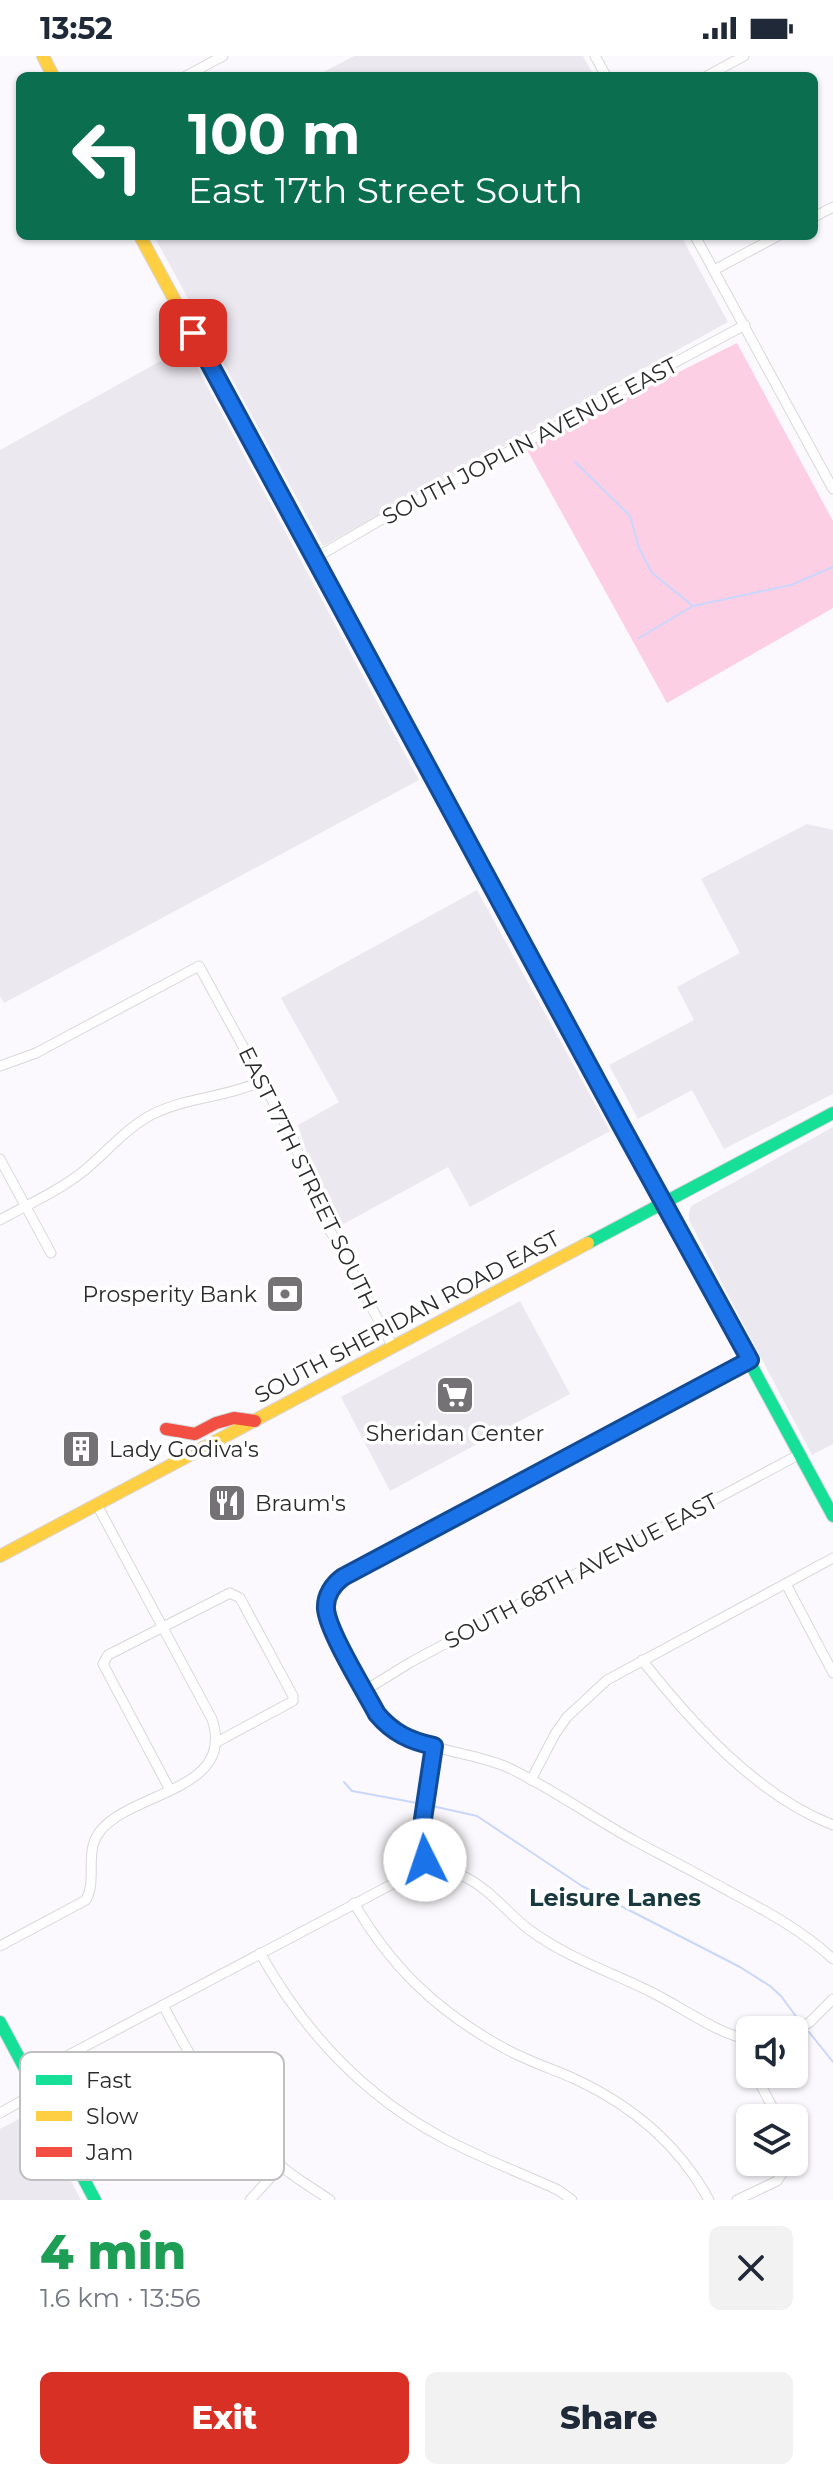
<!DOCTYPE html>
<html lang="en">
<head>
<meta charset="utf-8">
<style>
  body { margin:0; font-family:Montserrat,sans-serif; background:#f2f2f3; color:#1f2937; height:100vh; display:flex; flex-direction:column; font-size:30px; white-space:nowrap }
  * { box-sizing:border-box; margin:0 }
  p { font-size:26px; color:#747a83 }
  .icon { flex:none; width:44px; height:44px; fill:none; stroke:currentColor; stroke-width:2; stroke-linecap:round; stroke-linejoin:round }
  .map { position:relative; height:2144px; overflow:hidden }
  .panel { display:flex; flex-direction:column; background:#fff; flex:1 }
  .panel>* { flex:none }
  .guide { position:absolute; left:16px; top:16px; width:802px; height:168px; border-radius:12px; box-shadow:0 2px 6px #0004; background:#0b6e4f; color:#fff; overflow:hidden }
  .buttons { position:absolute; left:736px; top:1960px; display:grid; gap:16px }
  .buttons a { display:grid; place-items:center; width:72px; height:72px; border-radius:12px; background:#fff; box-shadow:0 2px 6px #0004; font-size:40px }
  .pin { position:absolute; display:grid; place-items:center; width:68px; height:68px; color:#fff; margin:-34px; border-radius:16px; box-shadow:0 4px 12px #0006 }
  .me { position:absolute; width:88px; margin:-44px; rotate:356deg; stroke-linejoin:round; filter:drop-shadow(0 0 6px #0008) }
  .turn { display:flex; align-items:center; gap:28px; height:168px; padding:0 40px; font-size:36px }
  .turn .icon { width:104px; height:104px; stroke-width:2.5 }
  .turn b { display:block; font-size:56px; line-height:68px }
  .round { display:grid; place-items:center; flex:none; width:84px; height:84px; border-radius:12px; background:#f2f2f3 }
  .headline { display:flex; align-items:center; justify-content:space-between; height:136px; padding:0 40px }
  h1 { font-size:48px; font-weight:800; line-height:60px; color:#1e9e55 }
  .action { display:flex; gap:16px; margin-top:auto; padding:16px 40px }
  .action a { flex:1; height:92px; border-radius:12px; background:#d93025; color:#fff; font-size:32px; font-weight:800; line-height:92px; text-align:center }
  .action a+a { background:#f2f2f3; color:#1f2937 }
  .status { display:flex; justify-content:space-between; align-items:center; height:56px; padding:0 40px; background:#fff; direction:ltr }
  .status svg { height:22px; fill:currentColor }
  .map>svg:first-child { display:block }
  .built { fill:#ece8f0 }
  .green { fill:#fdcfe5 }
  .lines { fill:none; stroke-linecap:round; stroke-linejoin:round }
  .stream { stroke:#cad7fc; stroke-width:2 }
  .street-casing { stroke:#d8d7da; stroke-width:11 }
  .fast-casing { stroke:#d8d7da; stroke-width:14 }
  .slow-casing { stroke:#d8d7da; stroke-width:14 }
  .jam-casing { stroke:#d8d7da; stroke-width:14 }
  .street { stroke:#fefeff; stroke-width:9 }
  .fast { stroke:#16e098; stroke-width:12 }
  .slow { stroke:#ffcf43; stroke-width:12 }
  .jam { stroke:#f24e42; stroke-width:12 }
  .route-casing { stroke:#114b97; stroke-width:20 }
  .route { stroke:#1a73e8; stroke-width:14 }
  .labels { text-anchor:middle; dominant-baseline:central; stroke-width:7; stroke-linejoin:round; paint-order:stroke }
  .street-label { font-size:22px; fill:#2b2a2c; stroke:#fff }
  .poi-label { font-size:22px; fill:#2b2a2c; stroke:#fff; text-anchor:start }
  .neighbourhood-label { font-size:24px; font-weight:bold; fill:#183a3f; stroke:#fff }
  .key { fill:#fff; stroke:#bfbfc0; stroke-width:2 }
  .key-label { font-size:22px; fill:#2b2a2c }
</style>
</head>
<body>
<div class="status"><b>13:52</b><svg viewBox="0 0 49 12"><path d="M0 12V9h3v3zM5 12V6h3v6zM10 12V3h3v9zM15 12V0h3v12zM26 1h20v11H26zM47 4h2v5h-2z"/></svg></div>
<div class="map">
<svg width="833" height="2144" viewBox="0 0 833 2144">
  <rect width="100%" height="100%" fill="#fbf9fd"/>
  <!-- built -->
  <g class="built">
    <polygon points="354,0 583,0 594,20 316,20"/>
    <polygon points="154,180 681,180 728,266 323,490"/>
    <polygon points="186,291 419,724 4,947 0,940 0,394"/>
    <polygon points="807,768 833,774 833,1038 724,1093 692,1034 638,1063 609,1009 694,964 677,931 740,897 701,823"/>
    <polygon points="477,834 610,1075 470,1151 448,1111 338,1171 323,1147 298,1069 339,1046 281,942"/>
    <polygon points="833,1071 833,1388 812,1399 689,1164 689,1157 691,1150"/>
    <polygon points="520,1245 570,1338 390,1435 341,1341"/>
    <polygon points="34,2055 81,2144 0,2144 0,2073"/>
  </g>
  <!-- green -->
  <polygon class="green" points="737,287 833,465 833,552 667,647 526,392"/>
  <g class="lines">
    <!-- stream -->
    <g class="stream">
      <polyline points="575,406 630,460 639,492 652,517 692,549"/>
      <polyline points="639,582 693,550 791,529 833,511"/>
      <polyline points="344,1726 352,1735 417,1747"/>
      <polyline points="432,1750 477,1760 582,1830 740,1911 770,1930 781,1940 798,1963"/>
      <polyline points="809,1976 833,2006"/>
    </g>
    <defs>
      <g id="street">
        <polyline points="595,0 606,20"/>
        <polyline points="186,20 223,0"/>
        <polyline points="707,20 744,0"/>
        <polyline points="814,161 833,151"/>
        <polyline points="695,180 833,433"/>
        <polyline points="714,214 778,180"/>
        <polyline points="315,502 384,462 745,269"/>
        <polyline points="0,1010 36,997 199,910 293,1082 313,1143 393,1291"/>
        <polyline points="0,1103 51,1197"/>
        <path d="M0 1164C29 1148 59 1135 85 1114 107 1096 125 1073 151 1059 186 1041 225 1042 262 1025"/>
        <path d="M750 1304 343 1521C333 1528 325 1540 326 1553 327 1576 365 1635 377 1658 409 1697 465 1692 509 1712 553 1733 593 1762 635 1785 667 1802 700 1819 732 1837 768 1856 803 1875 833 1903"/>
        <polyline points="786,1528 833,1617"/>
        <path d="M642 1604C691 1666 757 1740 833 1769"/>
        <polyline points="364,1635 411,1606 800,1398"/>
        <polyline points="531,1724 555,1678 567,1661 607,1624 833,1502"/>
        <polyline points="170,1734 103,1608 108,1599 230,1537 240,1542 293,1640 293,1645 217,1686"/>
        <polyline points="426,1816 423,1763 434,1690"/>
        <path d="M354 1847C391 1911 437 1955 502 1991 525 2004 550 2012 575 2023 631 2049 679 2089 709 2144"/>
        <path d="M0 1890 86 1844C97 1824 85 1798 98 1778 127 1735 237 1737 212 1663L97 1449"/>
        <path d="M260 1897C304 1976 365 2041 445 2083 481 2102 521 2117 558 2134L572 2144"/>
        <path d="M163 1949C196 2013 225 2060 279 2108 294 2122 313 2132 330 2144"/>
        <polyline points="794,1976 810,1966 833,1943"/>
        <polyline points="747,1984 750,2001"/>
        <polyline points="755,2018 778,2062"/>
        <path d="M29 2020 400 1824C420 1815 444 1811 465 1821 490 1833 509 1859 531 1875 568 1902 611 1916 651 1936 684 1952 715 1977 750 1984"/>
        <polyline points="0,2057 37,2036"/>
        <polyline points="129,2093 215,2040"/>
        <polyline points="250,2144 281,2110"/>
        <polyline points="737,2144 777,2125 790,2106"/>
      </g>
      <g id="fast">
        <polyline points="419,696 833,1460"/>
        <polyline points="588,1187 833,1057"/>
        <polyline points="0,1966 95,2144"/>
      </g>
      <g id="slow">
        <polyline points="43,0 53,20"/>
        <polyline points="140,180 419,696"/>
        <polyline points="0,1500 588,1187"/>
      </g>
      <polyline id="jam" points="166,1373 195,1378 216,1367 234,1362 255,1365"/>
    </defs>
    <!-- street casing -->
    <use href="#street" class="street-casing"/>
    <!-- fast casing -->
    <use href="#fast" class="fast-casing"/>
    <!-- slow casing -->
    <use href="#slow" class="slow-casing"/>
    <!-- jam casing -->
    <use href="#jam" class="jam-casing"/>
    <!-- street -->
    <use href="#street" class="street"/>
    <!-- fast -->
    <use href="#fast" class="fast"/>
    <!-- slow -->
    <use href="#slow" class="slow"/>
    <!-- jam -->
    <use href="#jam" class="jam"/>
  </g>
  <g class="lines">
    <defs>
      <path id="route" d="M193 277 622 1071 750 1304 343 1521C333 1528 325 1540 326 1553 328 1576 365 1635 377 1658 393 1677 410 1685 434 1690L423 1763 425 1804"/>
    </defs>
    <!-- route casing -->
    <use href="#route" class="route-casing"/>
    <!-- route -->
    <use href="#route" class="route"/>
  </g>
  <!-- icons -->
  <defs>
    <symbol id="bank-square" viewBox="-11 -11 22 22"><rect x="-9" y="-9" width="18" height="18" rx="4" fill="#747275" stroke="#fff"/><path d="M-6-4H6V4H-6ZM0-2.3a2.3 2.3 0 1 0 0 4.6a2.3 2.3 0 1 0 0-4.6Z" fill="#fff"/></symbol>
    <symbol id="supermarket-square" viewBox="-11 -11 22 22"><rect x="-9" y="-9" width="18" height="18" rx="4" fill="#747275" stroke="#fff"/><path d="M-6-5.5h2.5l.6 2H6L4.5 2H-2.5L-4.4-4H-6ZM-1.5 3.2a1.3 1.3 0 1 0 .1 0ZM3 3.2a1.3 1.3 0 1 0 .1 0Z" fill="#fff"/></symbol>
    <symbol id="building-square" viewBox="-11 -11 22 22"><rect x="-9" y="-9" width="18" height="18" rx="4" fill="#747275" stroke="#fff"/><path d="M-4-6H4V6H1V3H-1V6H-4ZM-2.5-4.3h1.7v1.8h-1.7ZM.8-4.3h1.7v1.8H.8ZM-2.5-1h1.7V.8h-1.7ZM.8-1h1.7V.8H.8Z" fill="#fff"/></symbol>
    <symbol id="restaurant-square" viewBox="-11 -11 22 22"><rect x="-9" y="-9" width="18" height="18" rx="4" fill="#747275" stroke="#fff"/><path d="M-5-6h1v4h1v-4h1v4h1v-4h1v5L-1.5 .5V6h-2V.5L-5-1ZM5-6V6H3V1.5H1.5Q1.5-4 5-6Z" fill="#fff"/></symbol>
  </defs>
  <g fill-rule="evenodd">
    <use href="#bank-square" x="263" y="1216" width="44" height="44"/>
    <use href="#supermarket-square" x="433" y="1317" width="44" height="44"/>
    <use href="#building-square" x="59" y="1371" width="44" height="44"/>
    <use href="#restaurant-square" x="205" y="1425" width="44" height="44"/>
  </g>
  <g class="labels">
    <!-- street labels -->
    <g class="street-label">
      <text transform="translate(530 385) rotate(-28)">SOUTH JOPLIN AVENUE EAST</text>
      <text transform="translate(308 1122) rotate(64)">EAST 17TH STREET SOUTH</text>
      <text transform="translate(407 1261) rotate(-28)">SOUTH SHERIDAN ROAD EAST</text>
      <text transform="translate(581 1515) rotate(-28)">SOUTH 68TH AVENUE EAST</text>
    </g>
    <!-- poi labels -->
    <g class="poi-label">
      <text x="257" y="1238" text-anchor="end">Prosperity Bank</text>
      <text x="455" y="1377" text-anchor="middle">Sheridan Center</text>
      <text x="109" y="1393">Lady Godiva's</text>
      <text x="255" y="1447">Braum's</text>
    </g>
    <!-- neighbourhood labels -->
    <g class="neighbourhood-label">
      <text x="615" y="1841">Leisure Lanes</text>
    </g>
  </g>
  <!-- legend -->
  <rect x="20" y="1996" width="264" height="128" rx="12" class="key"/>
  <rect x="36" y="2019" width="36" height="10" fill="#16e098"/>
  <rect x="36" y="2055" width="36" height="10" fill="#ffcf43"/>
  <rect x="36" y="2091" width="36" height="10" fill="#f24e42"/>
  <g class="key-label">
    <text x="86" y="2032">Fast</text>
    <text x="86" y="2068">Slow</text>
    <text x="86" y="2104">Jam</text>
  </g>
</svg>
<div class="buttons">
<a><svg class="icon" aria-label="sound" viewBox="0 0 24 24"><path d="M4 9h4l5-4v14l-5-4H4zM17 9q2 3 0 6"/></svg></a>
<a><svg class="icon" aria-label="layers" viewBox="0 0 24 24"><path d="M12 4l9 5-9 5-9-5zM3 14l9 5 9-5"/></svg></a>
</div>
<div class="pin" style="left:193px;top:277px;background:#d93025"><svg class="icon" aria-label="arrive" viewBox="0 0 24 24"><path d="M6 21V4h12l-3 4 3 4H6"/></svg></div>
<svg class="me" style="left:425px;top:1804px" viewBox="-20 -20 40 40"><circle r="19" fill="#fff"/><path d="M0-13L10 11 0 6-10 11z" fill="#1a73e8"/></svg>
<div class="guide">
<div class="turn"><svg class="icon" aria-label="left" viewBox="0 0 24 24"><path d="M17 20v-9H6M10 6l-5 5 5 5"/></svg><div><b>100 m</b>East 17th Street South</div></div>
</div>
</div>
<section class="panel">
<div class="headline"><div><h1>4 min</h1><p>1.6 km · 13:56</p></div><a class="round"><svg class="icon" aria-label="close" viewBox="0 0 24 24"><path d="M6 6l12 12M18 6L6 18"/></svg></a></div>
<div class="action"><a>Exit</a><a>Share</a></div>
</section>
</body>
</html>
